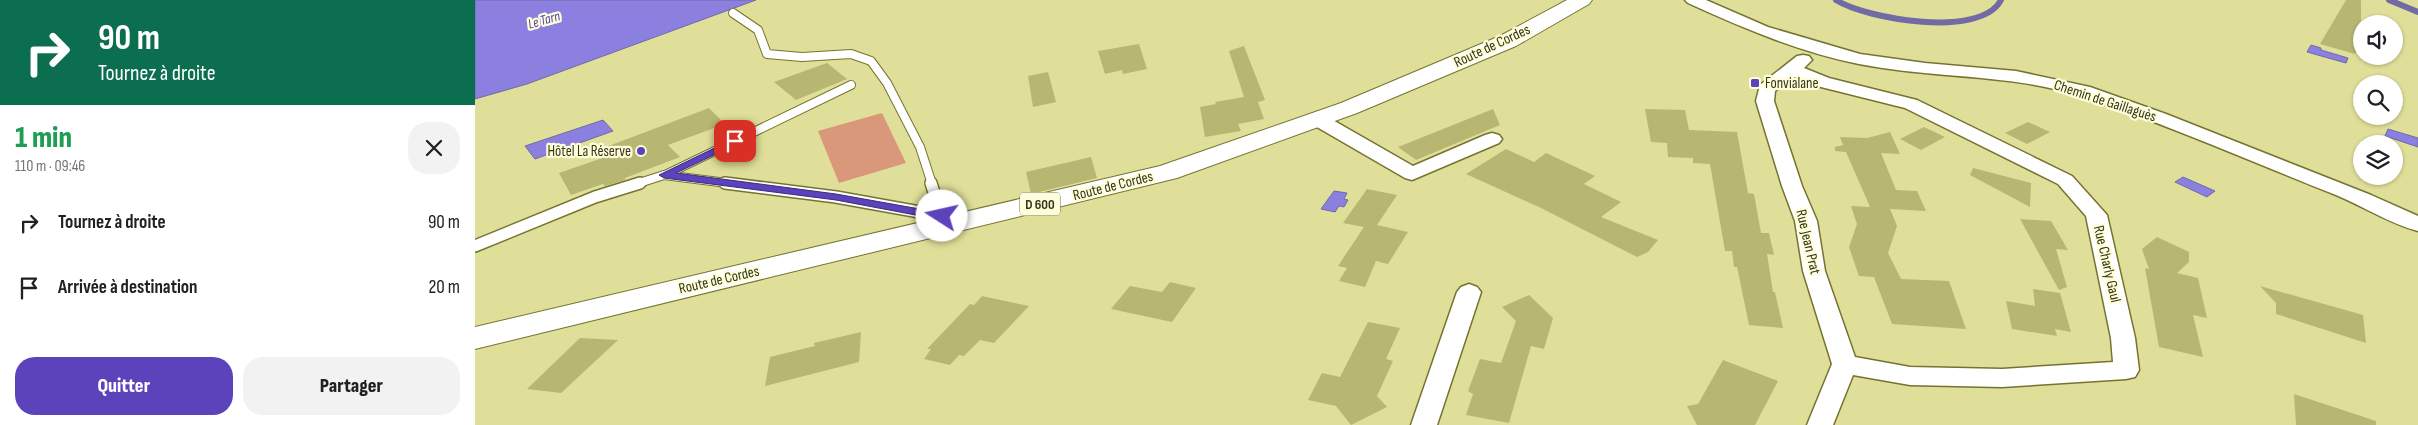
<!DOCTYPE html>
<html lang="fr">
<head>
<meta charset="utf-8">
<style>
  body { margin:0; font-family:"Sofia Sans Condensed",sans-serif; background:#f2f2f2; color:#202124; height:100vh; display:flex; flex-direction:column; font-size:19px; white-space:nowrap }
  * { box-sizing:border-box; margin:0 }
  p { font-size:16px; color:#757577 }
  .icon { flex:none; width:28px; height:28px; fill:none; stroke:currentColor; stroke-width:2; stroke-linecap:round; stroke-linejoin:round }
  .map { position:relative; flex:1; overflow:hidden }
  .drawer { display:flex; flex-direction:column; background:#fff; width:475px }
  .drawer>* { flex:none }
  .banner { background:#0b6e4f; color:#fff; overflow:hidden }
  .controls { position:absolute; left:1878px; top:15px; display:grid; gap:10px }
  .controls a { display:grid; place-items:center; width:50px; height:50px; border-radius:50%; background:#fff; box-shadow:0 1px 4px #0004; font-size:25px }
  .pin { position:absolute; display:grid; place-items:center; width:42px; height:42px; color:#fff; margin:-21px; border-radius:10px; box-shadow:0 2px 8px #0006 }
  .me { position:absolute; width:55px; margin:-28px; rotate:280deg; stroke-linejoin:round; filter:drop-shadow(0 0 4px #0008) }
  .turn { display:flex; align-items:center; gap:18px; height:105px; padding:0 15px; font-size:22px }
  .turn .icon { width:65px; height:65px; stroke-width:2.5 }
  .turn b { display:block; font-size:35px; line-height:42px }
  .round { display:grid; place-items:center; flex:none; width:52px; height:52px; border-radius:20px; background:#f2f2f2 }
  .head { display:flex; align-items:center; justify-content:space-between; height:85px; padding:0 15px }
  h1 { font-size:30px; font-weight:800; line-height:38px; color:#1e9e55 }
  .action { display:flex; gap:10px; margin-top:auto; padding:10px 15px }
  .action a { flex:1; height:58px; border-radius:20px; background:#5c42bb; color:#fff; font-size:20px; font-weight:800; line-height:58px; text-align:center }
  .action a+a { background:#f2f2f2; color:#202124 }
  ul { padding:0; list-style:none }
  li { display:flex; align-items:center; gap:15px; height:65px; padding:0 15px }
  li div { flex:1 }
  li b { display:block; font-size:19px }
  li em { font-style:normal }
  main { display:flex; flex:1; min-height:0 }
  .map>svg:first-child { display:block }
  .green { fill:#d89879 }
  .water { fill:#8b80e0; stroke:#716aa4 }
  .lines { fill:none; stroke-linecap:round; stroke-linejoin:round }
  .stream { stroke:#716aa4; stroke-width:6 }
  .building { fill:#b8b772 }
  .lane-far1-casing { stroke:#75732f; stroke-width:10 }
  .lane-casing { stroke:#75732f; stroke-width:14 }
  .street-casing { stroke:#75732f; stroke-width:3 }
  .primary-casing { stroke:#75732f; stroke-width:2 }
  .lane-far1 { stroke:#fff; stroke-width:8 }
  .lane { stroke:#fff; stroke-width:11 }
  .street { fill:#fff; fill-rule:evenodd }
  .primary { fill:#fff; fill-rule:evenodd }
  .route { fill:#5c42bb; stroke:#3c2b7a }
  .poi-dot { fill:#5c42bb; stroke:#fefedb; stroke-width:2 }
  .labels { text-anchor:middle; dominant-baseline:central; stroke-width:4.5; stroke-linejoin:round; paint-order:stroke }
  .far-water-label { font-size:14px; font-style:italic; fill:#543cad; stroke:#fefedb }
  .shield { fill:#fefedb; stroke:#717152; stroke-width:1 }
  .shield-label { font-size:14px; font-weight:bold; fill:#353518 }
  .street-label { font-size:15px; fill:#353518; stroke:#fefedb }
  .poi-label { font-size:15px; fill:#353518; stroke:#fefedb; text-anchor:start }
</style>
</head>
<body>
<main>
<section class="drawer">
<div class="banner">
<div class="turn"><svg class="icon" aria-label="right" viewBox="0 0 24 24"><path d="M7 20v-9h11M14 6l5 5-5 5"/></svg><div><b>90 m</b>Tournez à droite</div></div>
</div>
<div class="head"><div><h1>1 min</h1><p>110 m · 09:46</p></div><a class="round"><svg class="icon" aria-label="close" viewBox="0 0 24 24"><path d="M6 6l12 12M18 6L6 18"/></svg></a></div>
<ul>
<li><svg class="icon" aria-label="right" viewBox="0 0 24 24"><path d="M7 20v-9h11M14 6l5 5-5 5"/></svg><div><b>Tournez à droite</b></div><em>90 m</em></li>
<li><svg class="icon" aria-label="arrive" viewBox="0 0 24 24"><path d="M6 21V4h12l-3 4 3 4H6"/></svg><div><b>Arrivée à destination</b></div><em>20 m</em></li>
</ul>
<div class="action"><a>Quitter</a><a>Partager</a></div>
</section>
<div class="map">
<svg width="1943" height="425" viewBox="0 0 1943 425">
  <rect width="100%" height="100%" fill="#e0df99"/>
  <!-- green -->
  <polygon class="green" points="407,113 431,163 364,183 343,131"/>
  <!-- water -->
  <g class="water">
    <polygon points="0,0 281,0 52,84 0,99"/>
    <polygon points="1836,45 1846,48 1846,50 1873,58 1871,63 1832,52"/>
    <polygon points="128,120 138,131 60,159 50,146"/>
    <polygon points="1913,129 1943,138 1943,147 1910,136"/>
    <polygon points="1708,177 1740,191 1732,197 1700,182"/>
    <polygon points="859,191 872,193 869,199 873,200 869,207 864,206 860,212 846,209"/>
  </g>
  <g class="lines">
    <!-- stream -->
    <g class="stream">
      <path d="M1361 0C1391 19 1506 39 1526 0"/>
      <polyline points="1914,0 1943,12"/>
    </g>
  </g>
  <!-- building -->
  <g class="building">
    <polygon points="1871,0 1886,0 1886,42 1880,54 1845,44"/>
    <polygon points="664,44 672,69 648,74 647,70 630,74 623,51"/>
    <polygon points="769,46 790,100 783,102 789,119 763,124 766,131 730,137 725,107 741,104 740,102 769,97 754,51"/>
    <polygon points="352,63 372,79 321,100 299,82"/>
    <polygon points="573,72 581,102 558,107 553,76"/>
    <polygon points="234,108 250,124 193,145 205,157 150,178 150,180 130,186 128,184 96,195 84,173 136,155 131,147"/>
    <polygon points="1018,109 1025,125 941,160 923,147"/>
    <polygon points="1170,109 1210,110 1214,130 1262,132 1273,193 1279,194 1286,233 1294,233 1299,255 1292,254 1298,292 1300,292 1308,328 1274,325 1262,267 1259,267 1257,251 1250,251 1235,164 1218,163 1218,158 1193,157 1192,143 1176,142"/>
    <polygon points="1553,122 1575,132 1552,144 1530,133"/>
    <polygon points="1449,127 1470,137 1446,150 1425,139"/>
    <polygon points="1415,132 1425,154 1406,153 1421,190 1442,191 1451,211 1415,209 1422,226 1413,253 1426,279 1474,281 1491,329 1417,324 1399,277 1384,276 1374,247 1382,224 1376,206 1395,207 1371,152 1360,151 1360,147 1368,145 1365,137 1392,138"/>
    <polygon points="1031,149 1059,162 1071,153 1120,176 1109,184 1146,202 1126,217 1183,240 1173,252 1162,257 1066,208 991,174"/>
    <polygon points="616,157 622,178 556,194 551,172"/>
    <polygon points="1498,168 1556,183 1555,207 1495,175"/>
    <polygon points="892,189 922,195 902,225 933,232 913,264 901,261 890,287 864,281 872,268 863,266 889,227 868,223"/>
    <polygon points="1545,219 1576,221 1593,250 1581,249 1592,287 1584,290"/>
    <polygon points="1682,237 1714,252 1714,262 1702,273 1723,278 1732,318 1718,315 1728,357 1684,347 1670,268 1674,269 1667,249"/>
    <polygon points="695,282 721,288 697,322 636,309 655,286 687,292"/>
    <polygon points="1785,286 1888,315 1891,343 1801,314 1801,303"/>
    <polygon points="1558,289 1585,293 1596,332 1580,329 1582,336 1537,329 1531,301 1560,306"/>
    <polygon points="1054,295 1078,318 1069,349 1056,346 1034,423 991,415 998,394 993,391 1005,359 1026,363 1041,321 1027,307"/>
    <polygon points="507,296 554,306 519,343 505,340 489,356 484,355 475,365 449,359 456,349 452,349 495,304 499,305"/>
    <polygon points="893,322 925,328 911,359 918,361 902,396 912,407 876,425 861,406 833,400 847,373 865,377"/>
    <polygon points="386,332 384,362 290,386 295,357 340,346 339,343"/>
    <polygon points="105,338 143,340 86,393 52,389"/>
    <polygon points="1248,360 1303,381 1280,425 1222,425 1212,406 1223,404"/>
    <polygon points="1819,394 1901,421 1901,425 1821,425"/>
  </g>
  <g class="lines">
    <defs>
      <g id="lane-far1">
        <polyline points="258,13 283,30 292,54 327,57 376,54 396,61 412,83 445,147 457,184"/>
        <polyline points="190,175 376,85"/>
        <polyline points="161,184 189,175 260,184"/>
      </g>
      <g id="lane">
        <polyline points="250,183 361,197 467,216"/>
        <polyline points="456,183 468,221"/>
        <polyline points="0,246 120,197 165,183"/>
      </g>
      <g id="street">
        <path d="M1210 0H1231L1293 27 1385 54 1450 63 1541 71 1615 87 1691 114 1896 195 1943 216V231C1915 224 1888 206 1861 195 1777 162 1692 124 1605 96 1534 73 1457 79 1384 64 1324 52 1268 28 1213 3Z"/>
        <path d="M1328 55 1334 56 1337 60 1329 68 1354 78 1442 100 1597 176 1632 215 1660 338 1664 370 1660 377 1651 379 1527 387 1435 385 1378 375 1358 425H1332L1357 364 1328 271 1320 221 1307 186 1281 101 1285 85 1322 56ZM1320 77 1342 86 1430 108 1583 184 1611 216 1636 338 1638 362 1527 369 1435 367 1380 357 1350 271 1342 221 1327 186 1299 101 1300 91Z"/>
        <polygon points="842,113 849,115 938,166 1010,135 1017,133 1024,135 1027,139 1024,143 937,180 930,178 835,123 833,119 835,115"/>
        <polygon points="994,284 1002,287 1006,292 962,425 936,425 982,292 986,287"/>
      </g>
      <polygon id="primary" points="1092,0 1117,0 1114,4 1041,46 882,113 702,178 0,349 0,327 685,166 866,103 1025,36"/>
    </defs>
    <!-- lane-far1 casing -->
    <use href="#lane-far1" class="lane-far1-casing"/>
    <!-- lane casing -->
    <use href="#lane" class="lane-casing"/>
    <!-- street casing -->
    <use href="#street" class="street-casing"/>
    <!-- primary casing -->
    <use href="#primary" class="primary-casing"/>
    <!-- lane-far1 -->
    <use href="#lane-far1" class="lane-far1"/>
    <!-- lane -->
    <use href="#lane" class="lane"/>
    <!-- street -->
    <use href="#street" class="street"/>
    <!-- primary -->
    <use href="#primary" class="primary"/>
  </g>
  <!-- route -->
  <polygon class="route" points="260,138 264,139 264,143 201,173 361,194 467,213 472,216 467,220 361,200 189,178 184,175"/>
  <!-- markers -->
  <g class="poi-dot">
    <rect x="1275" y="78" width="10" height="10" rx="2.5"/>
    <circle cx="166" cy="151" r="5"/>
  </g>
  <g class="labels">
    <!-- far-water labels -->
    <g class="far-water-label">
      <text transform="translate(69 20) rotate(-16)">Le Tarn</text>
    </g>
    <!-- shield labels -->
    <rect class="shield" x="545" y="192.5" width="40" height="23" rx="4"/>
    <g class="shield-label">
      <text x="565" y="204">D 600</text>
    </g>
    <!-- street labels -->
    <g class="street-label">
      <text transform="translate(1017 46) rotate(-25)">Route de Cordes</text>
      <text transform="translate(1630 101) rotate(18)">Chemin de Gaillaguès</text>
      <text transform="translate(638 186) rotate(-14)">Route de Cordes</text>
      <text transform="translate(1333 242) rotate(77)">Rue Jean Prat</text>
      <text transform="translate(1632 264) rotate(77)">Rue Charly Gaul</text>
      <text transform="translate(244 280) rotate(-13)">Route de Cordes</text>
    </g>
    <!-- poi labels -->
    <g class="poi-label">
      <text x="1290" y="83">Fonvialane</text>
      <text x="156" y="151" text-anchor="end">Hôtel La Réserve</text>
    </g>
  </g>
</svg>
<div class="controls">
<a><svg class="icon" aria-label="sound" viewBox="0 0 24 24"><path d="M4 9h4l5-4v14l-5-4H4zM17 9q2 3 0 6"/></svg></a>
<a><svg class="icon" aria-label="search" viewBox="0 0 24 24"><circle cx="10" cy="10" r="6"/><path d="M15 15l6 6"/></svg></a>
<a><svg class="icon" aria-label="layers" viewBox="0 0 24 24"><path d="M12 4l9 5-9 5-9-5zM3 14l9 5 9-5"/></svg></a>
</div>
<div class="pin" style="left:260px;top:141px;background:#d93025"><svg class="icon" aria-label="arrive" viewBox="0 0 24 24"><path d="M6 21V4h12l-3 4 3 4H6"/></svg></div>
<svg class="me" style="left:467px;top:216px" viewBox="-20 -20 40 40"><circle r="19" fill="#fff"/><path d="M0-13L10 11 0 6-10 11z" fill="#5c42bb"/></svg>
</div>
</main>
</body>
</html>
